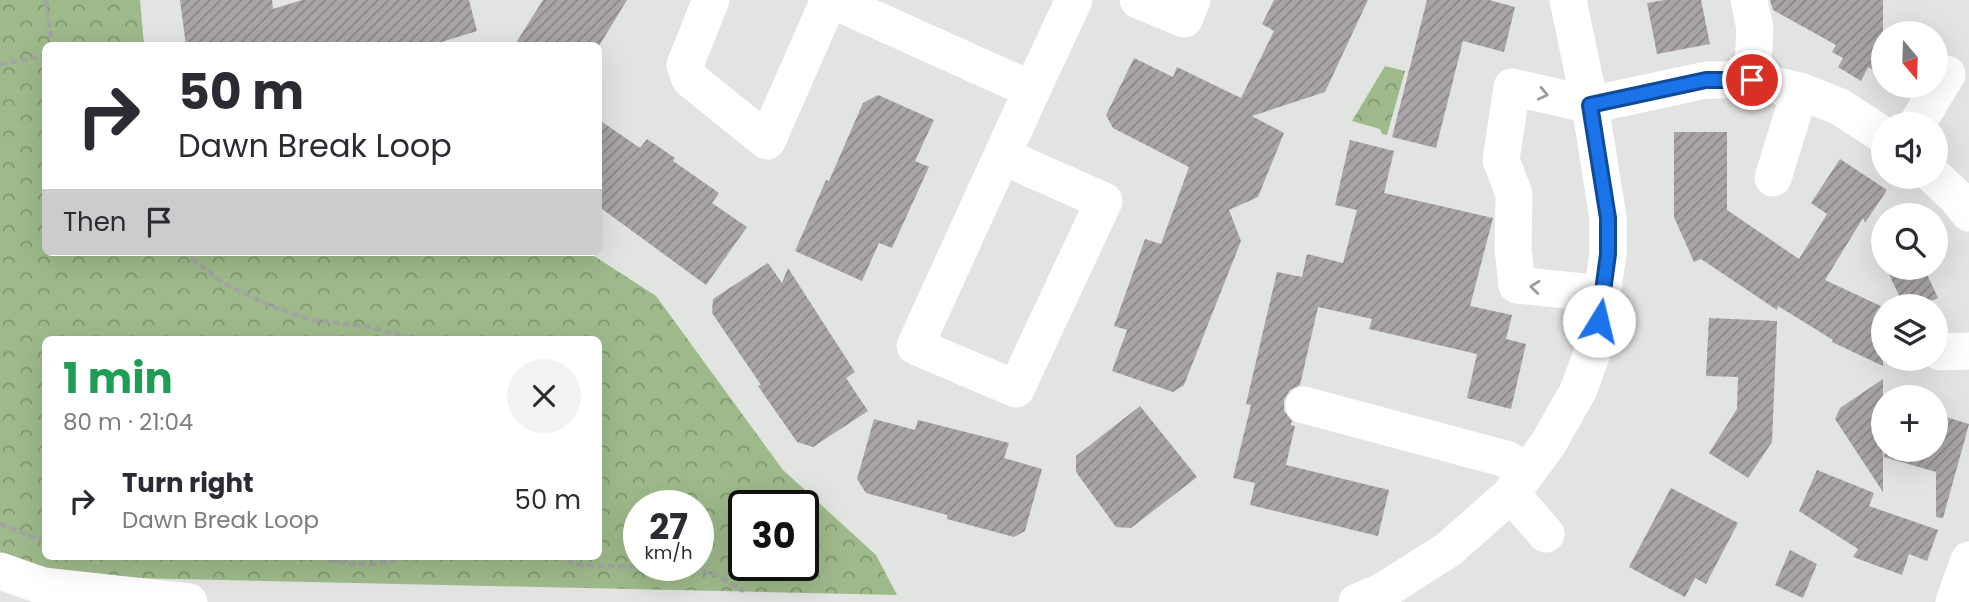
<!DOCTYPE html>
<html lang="en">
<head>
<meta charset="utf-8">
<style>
  body { margin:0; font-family:Poppins,sans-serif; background:#f2f2f3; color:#2b2b33; height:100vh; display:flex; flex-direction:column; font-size:26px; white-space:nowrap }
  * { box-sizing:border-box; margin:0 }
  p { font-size:23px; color:#7c7c81 }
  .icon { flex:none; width:38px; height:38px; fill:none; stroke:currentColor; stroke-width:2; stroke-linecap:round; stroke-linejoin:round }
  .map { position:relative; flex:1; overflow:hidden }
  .sheet { position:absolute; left:42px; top:336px; width:560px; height:224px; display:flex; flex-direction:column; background:#fff; border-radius:10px; box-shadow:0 7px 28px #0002 }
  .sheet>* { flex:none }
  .hud { position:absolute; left:42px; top:42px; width:560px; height:214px; border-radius:10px; box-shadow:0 7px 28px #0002; background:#fff; color:#2b2b33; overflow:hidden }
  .needle { width:46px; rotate:161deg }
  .tools { position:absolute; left:1871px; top:21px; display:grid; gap:14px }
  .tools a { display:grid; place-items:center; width:77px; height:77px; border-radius:50%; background:#fff; box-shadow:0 7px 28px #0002; font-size:35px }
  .speed { position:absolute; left:623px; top:490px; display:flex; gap:14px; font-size:35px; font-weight:700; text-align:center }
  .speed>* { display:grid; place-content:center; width:91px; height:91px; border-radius:50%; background:#fff; box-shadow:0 7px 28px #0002; line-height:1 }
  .speed small { font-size:18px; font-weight:400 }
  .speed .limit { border:4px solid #111; border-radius:10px; background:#fff; color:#111 }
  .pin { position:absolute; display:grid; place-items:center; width:60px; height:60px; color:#fff; margin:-30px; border:4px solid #fff; border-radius:50%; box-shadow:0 2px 7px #0007 }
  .me { position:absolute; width:77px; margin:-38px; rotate:9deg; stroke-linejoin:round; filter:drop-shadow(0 0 5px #0008) }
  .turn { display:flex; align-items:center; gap:24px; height:147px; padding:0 21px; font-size:32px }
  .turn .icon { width:91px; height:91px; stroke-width:2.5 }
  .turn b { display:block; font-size:49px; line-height:60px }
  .then { display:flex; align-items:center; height:66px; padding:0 21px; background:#0003; gap:14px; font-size:26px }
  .round { display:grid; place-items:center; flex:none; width:74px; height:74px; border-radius:37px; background:#f2f2f3 }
  .summary { display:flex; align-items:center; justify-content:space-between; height:119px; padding:0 21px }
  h1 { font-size:42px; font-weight:700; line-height:52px; color:#1e9e55 }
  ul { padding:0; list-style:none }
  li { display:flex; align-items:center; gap:21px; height:91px; padding:0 21px }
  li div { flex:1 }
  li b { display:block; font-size:26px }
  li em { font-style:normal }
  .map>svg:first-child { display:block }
  .park { fill:url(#park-crowns); fill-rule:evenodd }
  .building { fill:url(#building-hatch) }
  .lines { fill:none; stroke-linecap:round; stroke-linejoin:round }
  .path { stroke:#a2a5a1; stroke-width:4.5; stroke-dasharray:7 3.5; stroke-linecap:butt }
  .minor { stroke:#fff; stroke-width:37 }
  .oneway { stroke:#9d9d9c }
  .route-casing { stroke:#114b97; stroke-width:18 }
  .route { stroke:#1a73e8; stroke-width:12 }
</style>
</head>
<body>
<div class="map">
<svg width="1969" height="602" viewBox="0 0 1969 602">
  <defs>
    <pattern id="park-crowns" width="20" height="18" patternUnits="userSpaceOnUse" patternTransform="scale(1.75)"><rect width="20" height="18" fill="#9eba8a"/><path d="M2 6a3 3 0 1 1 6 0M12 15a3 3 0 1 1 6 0" fill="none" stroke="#819771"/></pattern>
    <pattern id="building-hatch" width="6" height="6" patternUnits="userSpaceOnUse" patternTransform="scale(1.75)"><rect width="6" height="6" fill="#a8a4a7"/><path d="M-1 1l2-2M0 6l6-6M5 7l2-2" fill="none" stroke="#898588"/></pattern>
  </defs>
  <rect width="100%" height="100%" fill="#e1e4e0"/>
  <!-- park -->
  <g class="park">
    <path d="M0 0H140L144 45 46 46V252H588L656 296 783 470 876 555 897 595 86 577 21 562 0 553ZM46 340H598V556H46ZM639 506H698V565H639ZM744 506H803V565H744Z"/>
    <polygon points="1385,66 1405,71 1387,135 1382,134 1380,129 1352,121"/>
  </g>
  <!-- building -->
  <g class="building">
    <polygon points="180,0 272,0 273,9 302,0 469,0 477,31 429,46 186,46"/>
    <polygon points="543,0 627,0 599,46 514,46"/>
    <polygon points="1274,0 1368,0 1325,92 1252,116 1284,133 1258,197 1229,210 1241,241 1184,385 1173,392 1112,371 1127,330 1114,326 1145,239 1161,244 1189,167 1113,128 1106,115 1134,58 1173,77 1177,67 1241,98 1274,31 1262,24"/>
    <polygon points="1427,0 1489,0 1515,7 1504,52 1463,41 1436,148 1392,137"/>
    <polygon points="1664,0 1701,0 1710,44 1657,54 1647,3"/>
    <polygon points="1770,0 1883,0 1883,75 1868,67 1861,81 1838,67 1843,58 1832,52 1836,45 1773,10"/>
    <polygon points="878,95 934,120 915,161 929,167 892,248 879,243 862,281 795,251 826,180 829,181 863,103"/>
    <polygon points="598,119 640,148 647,139 675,158 673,161 719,193 712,203 747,227 706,285 598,206"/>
    <polygon points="1674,132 1727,132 1727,210 1799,259 1827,214 1811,203 1840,159 1887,190 1865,223 1863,218 1825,280 1883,307 1883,366 1832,342 1833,340 1778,306 1777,310 1701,259 1694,262 1674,217"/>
    <polygon points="1350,140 1394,151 1384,193 1493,218 1470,306 1512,315 1506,339 1526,344 1511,409 1467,398 1477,354 1369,329 1372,319 1318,307 1300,385 1290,390 1284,400 1284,411 1292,421 1291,425 1295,426 1286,465 1389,490 1378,536 1250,505 1255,483 1233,478 1251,405 1246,404 1277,272 1302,277 1307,254 1343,263 1357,210 1335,205"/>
    <polygon points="768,263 782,283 788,268 855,372 846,378 868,411 813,447 797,442 758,386 761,385 712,313 713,299"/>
    <polygon points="1886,268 1924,268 1938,298 1919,306 1904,306"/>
    <polygon points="1709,318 1777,321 1772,442 1748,478 1709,453 1737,409 1738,377 1706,376"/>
    <polygon points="1883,379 1883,492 1835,419 1840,408"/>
    <polygon points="1140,406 1197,477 1131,528 1116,527 1076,472 1076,456"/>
    <polygon points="1936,414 1969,424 1943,518 1936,517 1936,472 1884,457 1885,450 1936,450"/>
    <polygon points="874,419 915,430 918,420 1009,443 1004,458 1042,469 1025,531 1014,537 947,519 947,515 866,493 857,479"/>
    <polygon points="1817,470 1874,493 1869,506 1938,530 1927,561 1909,554 1902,575 1853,557 1858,549 1799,511"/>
    <polygon points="1671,488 1738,523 1706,584 1695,578 1685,597 1629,567"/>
    <polygon points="1790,550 1817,564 1803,598 1775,585"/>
  </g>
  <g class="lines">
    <!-- path -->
    <g class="path">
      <polyline points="46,0 52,46"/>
      <polyline points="0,64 46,56"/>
      <polyline points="183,252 225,284 270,306 313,320 371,327 415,340"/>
      <polyline points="0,524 46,542"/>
      <path d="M318 556C346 565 376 569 404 556"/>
      <polyline points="557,556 580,565 681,568 711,572 744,591"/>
    </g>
    <!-- minor -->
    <g class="minor">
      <polyline points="711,0 685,65 690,79 767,141 829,0"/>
      <polyline points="832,0 1032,90 915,346 1016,389 1104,201 1002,156"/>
      <polyline points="1138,0 1184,19 1192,0"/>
      <polyline points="1749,0 1755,28 1752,80"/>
      <polyline points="1032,90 1074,0"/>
      <polyline points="1917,124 1947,74"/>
      <polyline points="1935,177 1956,197 1969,213"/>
      <polyline points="1773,178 1800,91"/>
      <polyline points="1603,294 1517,285 1513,249 1514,194 1501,160 1512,87 1590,105 1706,80 1752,80 1800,91 1840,107 1883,135"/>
      <polyline points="1940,352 1969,351"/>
      <polyline points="1304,405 1506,459 1528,471"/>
      <polyline points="1511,494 1546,534"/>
      <polyline points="0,571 43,586 189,602"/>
      <polyline points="1357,602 1383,591 1449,549 1511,494 1548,444 1578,391 1594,348 1608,254 1608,218 1590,105 1568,0"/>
      <polyline points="1954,602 1969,560"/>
    </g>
  </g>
  <!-- one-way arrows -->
  <defs><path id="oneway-chevron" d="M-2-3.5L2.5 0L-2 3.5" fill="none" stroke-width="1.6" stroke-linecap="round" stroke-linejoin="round" transform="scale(1.75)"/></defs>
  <g class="oneway">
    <use href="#oneway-chevron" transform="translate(1543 94) rotate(13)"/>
    <use href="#oneway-chevron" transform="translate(1535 287) rotate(-174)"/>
  </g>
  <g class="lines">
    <defs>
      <polyline id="route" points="1599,321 1608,254 1608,218 1590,105 1706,80 1752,80"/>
    </defs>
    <!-- route casing -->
    <use href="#route" class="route-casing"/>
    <!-- route -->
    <use href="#route" class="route"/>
  </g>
</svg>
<div class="tools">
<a><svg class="needle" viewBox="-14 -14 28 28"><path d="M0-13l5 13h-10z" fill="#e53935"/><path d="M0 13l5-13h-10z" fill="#7c7c81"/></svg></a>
<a><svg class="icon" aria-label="sound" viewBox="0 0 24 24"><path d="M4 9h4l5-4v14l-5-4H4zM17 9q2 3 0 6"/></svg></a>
<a><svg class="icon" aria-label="search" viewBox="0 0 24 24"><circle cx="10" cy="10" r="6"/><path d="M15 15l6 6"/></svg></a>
<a><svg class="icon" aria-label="layers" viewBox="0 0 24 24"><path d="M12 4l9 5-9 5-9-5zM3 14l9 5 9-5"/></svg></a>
<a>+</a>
</div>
<div class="speed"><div>27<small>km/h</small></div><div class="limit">30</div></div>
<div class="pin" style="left:1752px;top:80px;background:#d93025"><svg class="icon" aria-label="arrive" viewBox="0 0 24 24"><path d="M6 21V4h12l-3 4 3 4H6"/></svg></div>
<svg class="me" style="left:1599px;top:321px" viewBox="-20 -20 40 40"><circle r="19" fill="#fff"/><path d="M0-13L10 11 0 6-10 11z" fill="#1a73e8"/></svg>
<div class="hud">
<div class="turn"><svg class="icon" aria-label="right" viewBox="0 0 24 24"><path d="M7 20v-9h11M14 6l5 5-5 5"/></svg><div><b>50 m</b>Dawn Break Loop</div></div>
<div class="then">Then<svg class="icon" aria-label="arrive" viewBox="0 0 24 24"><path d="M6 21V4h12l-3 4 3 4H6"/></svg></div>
</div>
<section class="sheet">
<div class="summary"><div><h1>1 min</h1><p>80 m · 21:04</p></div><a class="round"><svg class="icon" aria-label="close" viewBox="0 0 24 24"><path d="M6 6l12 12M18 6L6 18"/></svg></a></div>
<ul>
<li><svg class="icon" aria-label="right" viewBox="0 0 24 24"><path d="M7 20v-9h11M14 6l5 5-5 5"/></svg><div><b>Turn right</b><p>Dawn Break Loop</p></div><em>50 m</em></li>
</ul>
</section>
</div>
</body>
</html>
